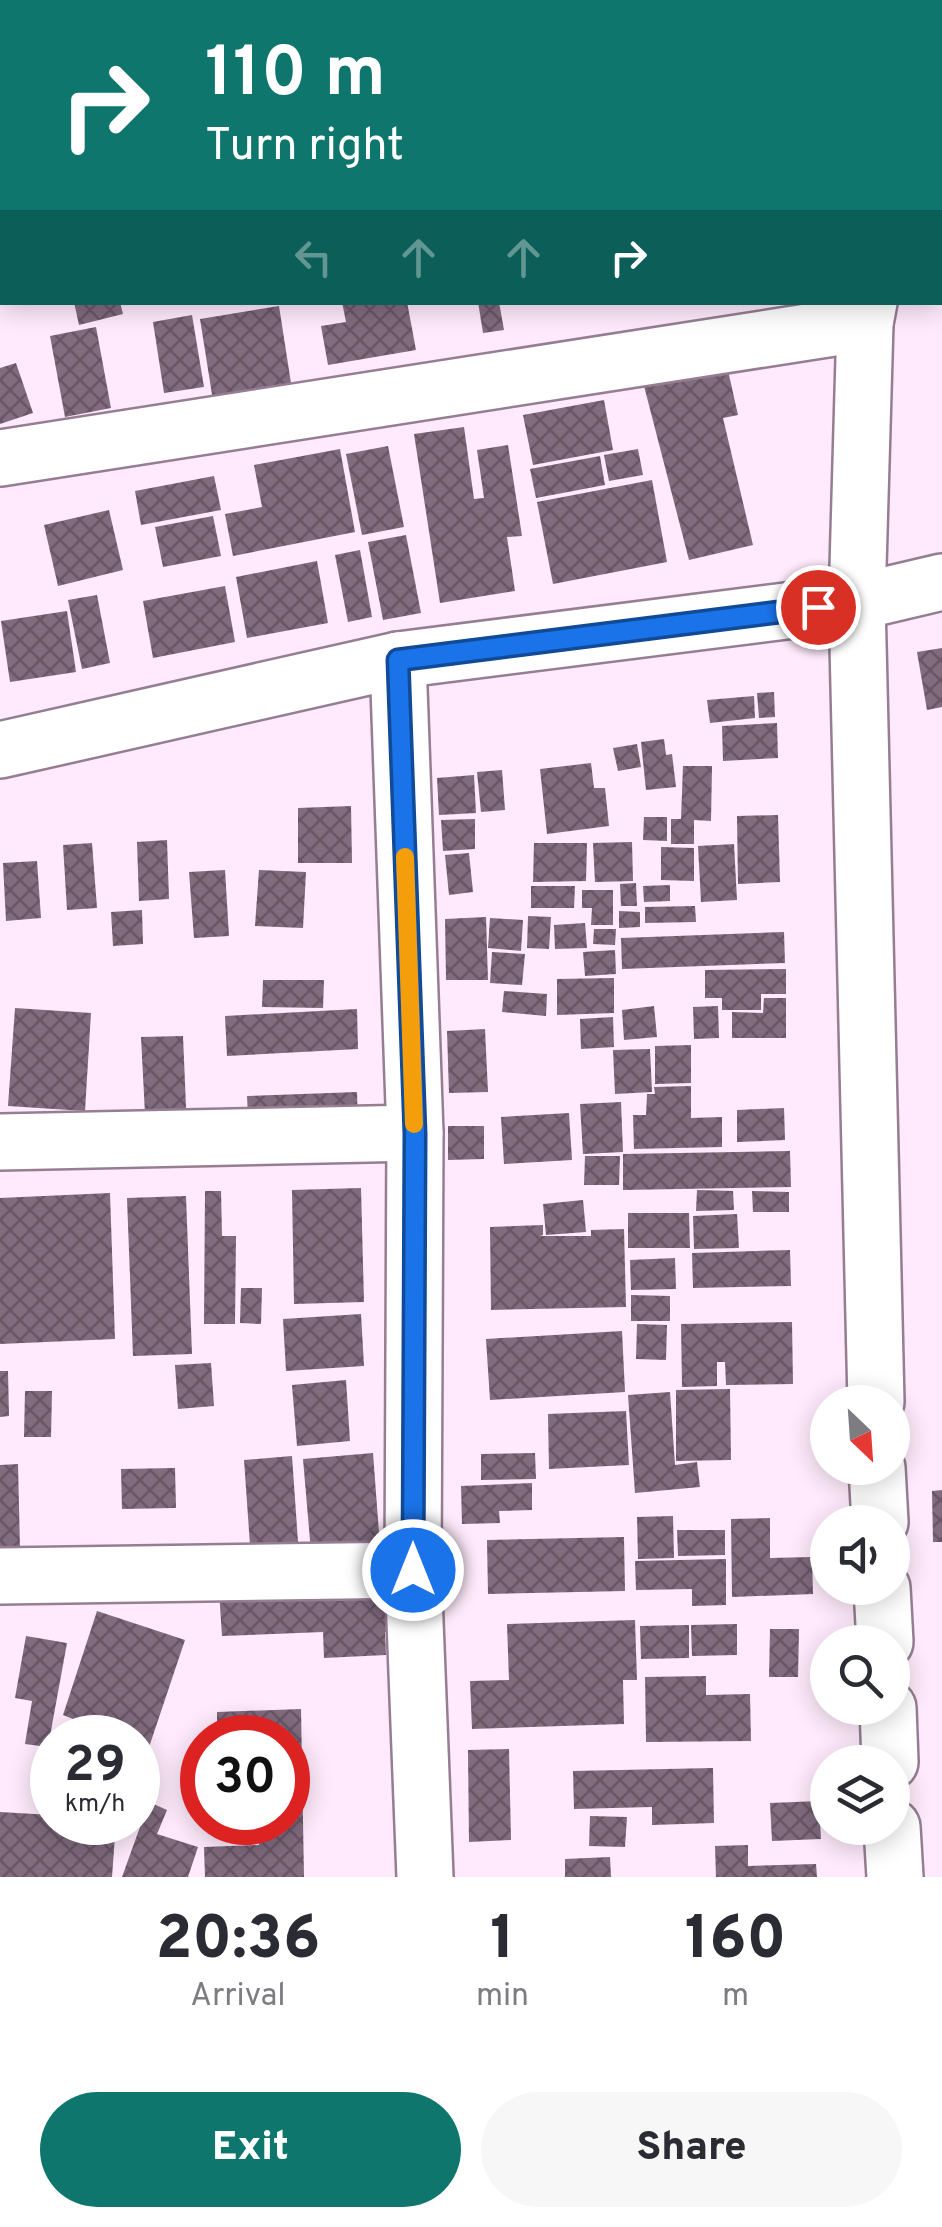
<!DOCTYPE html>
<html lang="en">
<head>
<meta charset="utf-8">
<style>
  body { margin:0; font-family:Overpass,sans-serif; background:#f7f7f7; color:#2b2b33; height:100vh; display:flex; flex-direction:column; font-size:38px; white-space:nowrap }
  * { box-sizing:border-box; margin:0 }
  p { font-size:32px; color:#7c7c81 }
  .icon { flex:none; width:55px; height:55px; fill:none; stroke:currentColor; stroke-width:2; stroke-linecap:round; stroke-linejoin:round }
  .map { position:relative; height:1877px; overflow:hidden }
  .details { display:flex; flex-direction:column; background:#fff; flex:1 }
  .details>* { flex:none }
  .hud { position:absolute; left:0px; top:0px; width:942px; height:305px; box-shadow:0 5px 25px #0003; background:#0f766e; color:#fff; overflow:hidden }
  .needle { width:65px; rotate:155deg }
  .controls { position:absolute; left:810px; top:1385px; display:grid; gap:20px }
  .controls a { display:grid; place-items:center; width:100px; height:100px; border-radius:50%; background:#fff; box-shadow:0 5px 25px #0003; font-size:50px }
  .speed { position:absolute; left:30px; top:1715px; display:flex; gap:20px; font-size:50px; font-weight:700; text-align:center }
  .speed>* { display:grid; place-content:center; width:130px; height:130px; border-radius:50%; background:#fff; box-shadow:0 5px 25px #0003; line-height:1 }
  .speed small { font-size:25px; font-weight:400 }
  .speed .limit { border:15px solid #d22; background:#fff; color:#111 }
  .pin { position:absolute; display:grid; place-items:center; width:85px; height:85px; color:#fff; margin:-42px; border:5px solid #fff; border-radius:50%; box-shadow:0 2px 10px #0007 }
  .me { position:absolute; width:110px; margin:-55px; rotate:0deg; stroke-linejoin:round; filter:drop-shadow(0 0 8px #0008) }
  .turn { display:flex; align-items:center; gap:35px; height:210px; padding:0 40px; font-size:45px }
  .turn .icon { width:130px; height:130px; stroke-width:2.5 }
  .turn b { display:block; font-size:70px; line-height:85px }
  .lanes { display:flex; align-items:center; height:95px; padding:0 40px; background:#0003; justify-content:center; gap:50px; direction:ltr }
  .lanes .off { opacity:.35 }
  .eta { display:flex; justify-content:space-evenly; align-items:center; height:170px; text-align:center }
  .eta b { font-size:60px; font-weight:800; line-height:70px }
  .cta { display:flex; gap:20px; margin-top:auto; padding:20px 40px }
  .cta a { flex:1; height:115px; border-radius:60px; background:#0f766e; color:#fff; font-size:40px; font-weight:800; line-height:115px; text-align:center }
  .cta a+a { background:#f7f7f7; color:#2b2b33 }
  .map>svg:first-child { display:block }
  .building { fill:url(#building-cross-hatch) }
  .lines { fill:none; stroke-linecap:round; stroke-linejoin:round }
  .street-casing { stroke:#957e92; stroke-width:60 }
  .street { stroke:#fff; stroke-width:55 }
  .route-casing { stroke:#114b97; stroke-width:25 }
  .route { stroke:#1a73e8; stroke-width:18 }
  .slow { stroke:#f59e0b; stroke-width:18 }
</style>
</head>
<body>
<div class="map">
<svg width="942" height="1877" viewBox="0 0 942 1877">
  <defs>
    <pattern id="building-cross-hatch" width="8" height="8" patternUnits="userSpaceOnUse" patternTransform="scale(2.5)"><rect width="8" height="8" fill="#816b7f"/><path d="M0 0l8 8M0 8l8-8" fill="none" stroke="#685666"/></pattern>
  </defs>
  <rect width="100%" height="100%" fill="#feeafc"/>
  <!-- building -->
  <g class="building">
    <polygon points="74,302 120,302 123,314 79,325"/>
    <polygon points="342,302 407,302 416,350 328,365 321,326 346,322"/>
    <polygon points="478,302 499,302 504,330 483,333"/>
    <polygon points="279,306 293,396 214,407 200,319"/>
    <polygon points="192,315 204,387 164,393 153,322"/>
    <polygon points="96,327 111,408 65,417 50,336"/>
    <polygon points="16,363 33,413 0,424 0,368"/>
    <polygon points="727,366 738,415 723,418 753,545 689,560 644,386"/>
    <polygon points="604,400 613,450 533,465 523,415"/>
    <polygon points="464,427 474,499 484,498 477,450 508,445 522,536 507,537 515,591 440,603 414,434"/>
    <polygon points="388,446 404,527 362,535 346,454"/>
    <polygon points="340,449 355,532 233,556 225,514 262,507 254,465"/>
    <polygon points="638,449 643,475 609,481 604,455"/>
    <polygon points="600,456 605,485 536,498 530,469"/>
    <polygon points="214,476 221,510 141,525 135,491"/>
    <polygon points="652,480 667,562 553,584 537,502"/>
    <polygon points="109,510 123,570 58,586 44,525"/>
    <polygon points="213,516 221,556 163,567 155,527"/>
    <polygon points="406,535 421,613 383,620 368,542"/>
    <polygon points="360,550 372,617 348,622 335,555"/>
    <polygon points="317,561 328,623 247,638 236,577"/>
    <polygon points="225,586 235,642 153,658 143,601"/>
    <polygon points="97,595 110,663 82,669 68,600"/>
    <polygon points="67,611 76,672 10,682 1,621"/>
    <polygon points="942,648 942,707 927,710 917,652"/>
    <polygon points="774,692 775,717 759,718 757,693"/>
    <polygon points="754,696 755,718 710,723 707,700"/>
    <polygon points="777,723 778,758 723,761 722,726"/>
    <polygon points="664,739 666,755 672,754 676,787 646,790 641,742"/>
    <polygon points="637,744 641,767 618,771 613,748"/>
    <polygon points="591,763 594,788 605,788 609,826 547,834 540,769"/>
    <polygon points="683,766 712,766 711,821 694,820 694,844 671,844 671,819 681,819"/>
    <polygon points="502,770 505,810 481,812 477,772"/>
    <polygon points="474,775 476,813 439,815 437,778"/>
    <polygon points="351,806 352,863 298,863 298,808"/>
    <polygon points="778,815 780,882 738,884 737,816"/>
    <polygon points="644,817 667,817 667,841 643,840"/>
    <polygon points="475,819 475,849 443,851 441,820"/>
    <polygon points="167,840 169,899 139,901 137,842"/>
    <polygon points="632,842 633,881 595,882 593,843"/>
    <polygon points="92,843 97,908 67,910 63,845"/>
    <polygon points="534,843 587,843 586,881 533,882"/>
    <polygon points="734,844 737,900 701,902 698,846"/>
    <polygon points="661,847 694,848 694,881 661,880"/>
    <polygon points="469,853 473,892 449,895 445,855"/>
    <polygon points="37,861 41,918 6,921 3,863"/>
    <polygon points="225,870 229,936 194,938 189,872"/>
    <polygon points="259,870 306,872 303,928 255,926"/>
    <polygon points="636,883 637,906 621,906 620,884"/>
    <polygon points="670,885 670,901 644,902 643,886"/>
    <polygon points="531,886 575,886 574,908 531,908"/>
    <polygon points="582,890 613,890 613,925 591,925 592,908 582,908"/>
    <polygon points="695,906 696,922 645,923 645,907"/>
    <polygon points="142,910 143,944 113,946 111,912"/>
    <polygon points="619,911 640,912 640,927 619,928"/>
    <polygon points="528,916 551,917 549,949 527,948"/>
    <polygon points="486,917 488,980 446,980 445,919"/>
    <polygon points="490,918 523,920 521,951 488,948"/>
    <polygon points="585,923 587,948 555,949 554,925"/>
    <polygon points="594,929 616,929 615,945 593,944"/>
    <polygon points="784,932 785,963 622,969 621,938"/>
    <polygon points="615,950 616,974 585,976 583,952"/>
    <polygon points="492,952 525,954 522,985 490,983"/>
    <polygon points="786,969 786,994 761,994 761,1010 722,1010 722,998 705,998 705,970"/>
    <polygon points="614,978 614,1013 557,1015 557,979"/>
    <polygon points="263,980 324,980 323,1008 262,1007"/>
    <polygon points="504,991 547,994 546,1016 502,1012"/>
    <polygon points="764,998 786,998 786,1038 732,1038 732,1012 763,1013"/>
    <polygon points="654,1006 657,1037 624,1040 622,1010"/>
    <polygon points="718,1006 719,1038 694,1039 693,1007"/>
    <polygon points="15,1008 91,1013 85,1111 8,1106"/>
    <polygon points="357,1009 358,1049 227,1056 225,1016"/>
    <polygon points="613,1017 614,1047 581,1049 580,1019"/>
    <polygon points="485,1029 488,1092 449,1093 447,1031"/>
    <polygon points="183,1036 187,1130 146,1133 141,1037"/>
    <polygon points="691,1045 691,1083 655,1084 655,1046"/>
    <polygon points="650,1049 652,1092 615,1094 613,1050"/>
    <polygon points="691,1086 691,1118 722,1117 722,1147 634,1149 633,1115 646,1115 647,1094 655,1094 654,1087"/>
    <polygon points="357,1092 358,1131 249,1135 247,1096"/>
    <polygon points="621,1102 623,1152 583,1154 580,1104"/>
    <polygon points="784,1108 785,1140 737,1142 737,1110"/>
    <polygon points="569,1113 572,1160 504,1164 501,1117"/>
    <polygon points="448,1126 484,1126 484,1159 448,1160"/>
    <polygon points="790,1151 791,1187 623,1190 623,1154"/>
    <polygon points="585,1156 620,1156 619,1185 584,1185"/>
    <polygon points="361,1188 364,1302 294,1304 292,1190"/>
    <polygon points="697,1190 733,1191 734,1210 696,1211"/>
    <polygon points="205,1191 221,1191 222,1236 236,1236 235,1324 204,1324"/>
    <polygon points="752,1191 789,1192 789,1212 753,1212"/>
    <polygon points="110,1193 115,1339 0,1344 0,1198"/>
    <polygon points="186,1196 192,1354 133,1356 127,1198"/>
    <polygon points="583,1200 586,1232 546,1235 543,1204"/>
    <polygon points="628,1213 689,1213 690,1248 628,1248"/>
    <polygon points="737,1214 739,1248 694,1249 693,1216"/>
    <polygon points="543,1225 543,1235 540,1236 591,1236 591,1230 624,1229 626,1307 491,1310 490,1227"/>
    <polygon points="790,1250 791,1286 693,1288 692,1253"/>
    <polygon points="675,1258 676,1289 631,1290 630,1260"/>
    <polygon points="241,1288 262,1288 261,1324 240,1323"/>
    <polygon points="631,1295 670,1296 670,1321 631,1321"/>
    <polygon points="361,1314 364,1366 286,1371 283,1319"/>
    <polygon points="792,1322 793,1384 726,1385 725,1362 717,1362 717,1386 682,1387 681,1324"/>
    <polygon points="637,1324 667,1325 666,1360 636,1359"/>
    <polygon points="622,1331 625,1392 490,1400 486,1339"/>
    <polygon points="211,1363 214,1406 178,1409 175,1365"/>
    <polygon points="0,1371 8,1371 9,1416 0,1417"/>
    <polygon points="346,1380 350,1441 297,1446 292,1385"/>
    <polygon points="730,1389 731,1460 676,1461 676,1390"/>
    <polygon points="25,1391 52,1391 51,1437 24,1437"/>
    <polygon points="670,1392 675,1465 697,1462 700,1487 635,1493 628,1395"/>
    <polygon points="626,1411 629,1465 549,1469 548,1414"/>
    <polygon points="373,1453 380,1546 311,1552 303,1459"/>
    <polygon points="535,1453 536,1479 481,1480 481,1454"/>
    <polygon points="292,1456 299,1556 251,1559 244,1460"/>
    <polygon points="18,1464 20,1548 0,1549 0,1465"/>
    <polygon points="175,1468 176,1508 122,1509 121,1469"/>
    <polygon points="532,1483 532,1510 499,1511 500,1523 462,1524 461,1486"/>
    <polygon points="942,1490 942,1542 933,1542 932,1491"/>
    <polygon points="673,1516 674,1558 638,1559 637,1517"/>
    <polygon points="770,1518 770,1558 812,1557 813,1594 732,1597 731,1519"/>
    <polygon points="677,1530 725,1530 725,1555 678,1556"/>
    <polygon points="624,1537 625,1591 488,1594 487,1540"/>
    <polygon points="726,1559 726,1605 692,1606 692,1589 636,1590 635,1561"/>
    <polygon points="399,1582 401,1631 385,1632 386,1655 324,1658 323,1632 222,1636 219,1591"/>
    <polygon points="97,1611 185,1640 138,1780 138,1738 73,1738 78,1721 63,1715"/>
    <polygon points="635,1620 637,1680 623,1680 624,1724 472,1729 470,1681 509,1680 507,1624"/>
    <polygon points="737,1624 737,1655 692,1656 691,1625"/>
    <polygon points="689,1625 689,1658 641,1659 640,1626"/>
    <polygon points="770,1629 799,1629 798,1677 769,1677"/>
    <polygon points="26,1636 67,1643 48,1747 25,1744 32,1701 15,1698"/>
    <polygon points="706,1676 706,1695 750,1694 751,1741 646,1742 645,1677"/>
    <polygon points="301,1709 304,1877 205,1877 204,1847 259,1845 259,1822 288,1822 288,1738 217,1738 217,1712"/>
    <polygon points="509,1749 511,1840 469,1842 468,1750"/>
    <polygon points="713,1768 714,1823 652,1825 652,1807 574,1809 573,1771"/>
    <polygon points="819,1801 821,1839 772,1841 770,1803"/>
    <polygon points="149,1802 167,1810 157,1834 198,1847 188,1877 122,1877"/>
    <polygon points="0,1812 52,1815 52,1822 116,1822 112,1877 0,1877"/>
    <polygon points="590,1816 627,1817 625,1847 589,1846"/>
    <polygon points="748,1845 748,1866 816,1864 817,1877 716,1877 715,1846"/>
    <polygon points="610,1857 611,1877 565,1877 565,1859"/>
  </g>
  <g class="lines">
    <defs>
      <g id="street">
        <polyline points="704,0 704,2"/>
        <polyline points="878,0 878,2"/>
        <polyline points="940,137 942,137"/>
        <polyline points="0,204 2,204"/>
        <polyline points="869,302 865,323 857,602 876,1402"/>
        <polyline points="0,458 865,323"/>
        <polyline points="398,660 415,1133 413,1570 425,1877"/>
        <polyline points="0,750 398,660 857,602 942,582"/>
        <polyline points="0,1142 415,1133"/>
        <polyline points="877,1468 880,1522"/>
        <polyline points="0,1576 413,1570"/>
        <polyline points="882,1588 885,1642"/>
        <polyline points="888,1708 890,1762"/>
        <polyline points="892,1827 895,1877"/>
      </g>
    </defs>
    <!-- street casing -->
    <use href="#street" class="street-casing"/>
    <!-- street -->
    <use href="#street" class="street"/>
  </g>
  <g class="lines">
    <defs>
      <polyline id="route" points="413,1570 415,1134 398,660 818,607"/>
    </defs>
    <!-- route casing -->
    <use href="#route" class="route-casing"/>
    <!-- route -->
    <use href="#route" class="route"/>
    <!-- slow -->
    <polyline class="slow" points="405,857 414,1124"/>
  </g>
</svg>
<div class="controls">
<a><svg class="needle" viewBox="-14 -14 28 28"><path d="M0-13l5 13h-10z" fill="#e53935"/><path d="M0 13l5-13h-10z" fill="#7c7c81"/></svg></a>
<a><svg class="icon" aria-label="sound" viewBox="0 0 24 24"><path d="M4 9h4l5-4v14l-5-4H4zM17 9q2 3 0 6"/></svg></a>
<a><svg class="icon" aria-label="search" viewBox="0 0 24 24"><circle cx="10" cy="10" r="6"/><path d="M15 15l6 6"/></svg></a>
<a><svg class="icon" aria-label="layers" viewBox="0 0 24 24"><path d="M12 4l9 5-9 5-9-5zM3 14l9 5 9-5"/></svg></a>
</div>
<div class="speed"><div>29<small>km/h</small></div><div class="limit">30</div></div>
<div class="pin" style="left:818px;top:607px;background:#d93025"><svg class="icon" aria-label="arrive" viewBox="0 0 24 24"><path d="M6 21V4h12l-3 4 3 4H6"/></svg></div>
<svg class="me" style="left:413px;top:1570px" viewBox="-20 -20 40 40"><circle r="17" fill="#1a73e8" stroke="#fff" stroke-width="3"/><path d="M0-11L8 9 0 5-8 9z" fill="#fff"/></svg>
<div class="hud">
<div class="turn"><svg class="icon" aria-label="right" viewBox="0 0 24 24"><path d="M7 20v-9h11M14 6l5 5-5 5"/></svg><div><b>110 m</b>Turn right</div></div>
<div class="lanes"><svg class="icon off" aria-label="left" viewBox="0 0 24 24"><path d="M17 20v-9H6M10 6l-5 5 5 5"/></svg><svg class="icon off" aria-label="ahead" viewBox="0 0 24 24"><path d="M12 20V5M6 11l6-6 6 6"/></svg><svg class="icon off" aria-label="ahead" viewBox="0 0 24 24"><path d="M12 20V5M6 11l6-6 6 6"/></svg><svg class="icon" aria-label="right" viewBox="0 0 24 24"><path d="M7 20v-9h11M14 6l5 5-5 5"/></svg></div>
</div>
</div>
<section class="details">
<div class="eta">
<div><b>20:36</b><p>Arrival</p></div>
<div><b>1</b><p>min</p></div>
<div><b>160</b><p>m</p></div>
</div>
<div class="cta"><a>Exit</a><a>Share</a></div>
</section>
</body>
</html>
